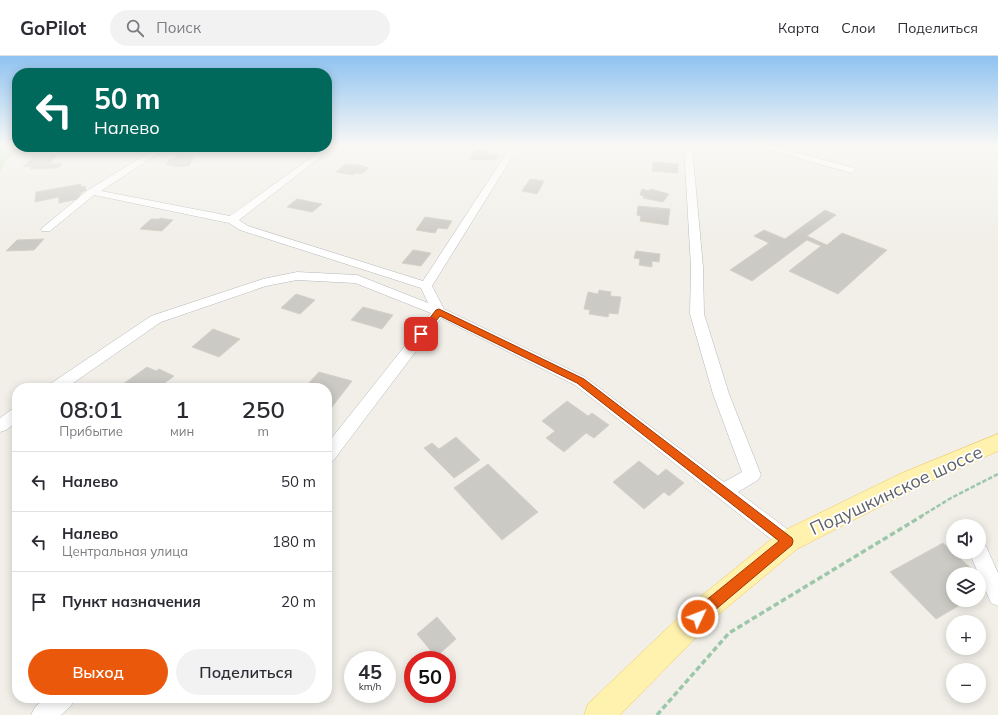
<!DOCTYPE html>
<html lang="ru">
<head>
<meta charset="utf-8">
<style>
  body { margin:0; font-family:Mulish,sans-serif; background:#f2f2f3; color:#2b2b33; height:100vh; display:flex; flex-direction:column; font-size:15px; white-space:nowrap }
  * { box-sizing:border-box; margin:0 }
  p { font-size:13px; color:#7c7c81 }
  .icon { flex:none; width:22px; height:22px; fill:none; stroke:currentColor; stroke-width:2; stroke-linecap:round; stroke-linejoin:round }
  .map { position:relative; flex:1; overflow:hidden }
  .drawer { position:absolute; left:12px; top:327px; width:320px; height:320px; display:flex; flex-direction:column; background:#fff; border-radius:16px; box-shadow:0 2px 10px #0003 }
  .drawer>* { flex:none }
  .top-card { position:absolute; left:12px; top:12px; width:320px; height:84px; border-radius:16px; box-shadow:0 2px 10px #0003; background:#00695c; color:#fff; overflow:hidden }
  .tools { position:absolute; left:946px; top:463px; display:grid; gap:8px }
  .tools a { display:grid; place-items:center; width:40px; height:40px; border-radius:50%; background:#fff; box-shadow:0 2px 10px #0003; font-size:20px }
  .speed { position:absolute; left:344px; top:595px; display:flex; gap:8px; font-size:20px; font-weight:700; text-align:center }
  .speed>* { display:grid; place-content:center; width:52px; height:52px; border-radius:50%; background:#fff; box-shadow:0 2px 10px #0003; line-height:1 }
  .speed small { font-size:10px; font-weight:400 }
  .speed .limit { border:6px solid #d22; background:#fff; color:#111 }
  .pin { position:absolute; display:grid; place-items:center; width:34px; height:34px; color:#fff; margin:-17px; border-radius:8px; box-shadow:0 2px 6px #0006 }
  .me { position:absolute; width:44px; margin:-22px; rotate:47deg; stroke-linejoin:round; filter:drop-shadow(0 0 3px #0008) }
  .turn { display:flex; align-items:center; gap:14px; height:84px; padding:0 16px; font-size:18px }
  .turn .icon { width:52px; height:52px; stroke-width:2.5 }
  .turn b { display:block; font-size:28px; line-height:34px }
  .eta { display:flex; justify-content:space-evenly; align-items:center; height:68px; text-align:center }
  .eta b { font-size:24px; font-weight:600; line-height:28px }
  .button { display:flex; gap:8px; margin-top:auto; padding:8px 16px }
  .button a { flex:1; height:46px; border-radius:24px; background:#ea580c; color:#fff; font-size:16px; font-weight:600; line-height:46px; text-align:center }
  .button a+a { background:#f2f2f3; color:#2b2b33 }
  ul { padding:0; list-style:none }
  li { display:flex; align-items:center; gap:12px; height:60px; padding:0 16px; border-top:1px solid #e1e1e2 }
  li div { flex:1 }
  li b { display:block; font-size:15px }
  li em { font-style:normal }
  header { display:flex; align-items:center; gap:24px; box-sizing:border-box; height:56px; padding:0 20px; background:#fff; border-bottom:1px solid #e1e1e2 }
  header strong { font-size:19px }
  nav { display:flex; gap:22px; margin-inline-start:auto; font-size:14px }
  .search { width:280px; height:36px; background:#f2f2f3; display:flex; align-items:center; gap:10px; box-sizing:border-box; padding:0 14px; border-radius:22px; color:#7c7c81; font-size:15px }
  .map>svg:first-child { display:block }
  .green { fill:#c5e8c5 }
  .building { fill:#cccac5; stroke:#d6d1c6 }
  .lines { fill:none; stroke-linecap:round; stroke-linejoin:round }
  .minor-casing { stroke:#b5b8bc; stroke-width:1 }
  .major-casing { stroke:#f2c960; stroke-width:1 }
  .path-far1 { stroke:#9cc7a9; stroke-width:2.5; stroke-dasharray:4.5 2; stroke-linecap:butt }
  .path { stroke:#9cc7a9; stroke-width:3.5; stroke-dasharray:5.5 3; stroke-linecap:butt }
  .minor { fill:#fff; fill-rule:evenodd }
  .major { fill:#fff2af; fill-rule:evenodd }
  .route { fill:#ea580c; stroke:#983908 }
  .labels { text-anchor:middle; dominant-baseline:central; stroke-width:3.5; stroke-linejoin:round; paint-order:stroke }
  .near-street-label { font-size:18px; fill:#5f6368; stroke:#fff }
</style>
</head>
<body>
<header>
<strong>GoPilot</strong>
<div class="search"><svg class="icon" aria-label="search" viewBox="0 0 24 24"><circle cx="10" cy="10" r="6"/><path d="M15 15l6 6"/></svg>Поиск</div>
<nav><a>Карта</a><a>Слои</a><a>Поделиться</a></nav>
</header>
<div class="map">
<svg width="998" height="659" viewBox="0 0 998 659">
  <rect width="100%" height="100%" fill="#f1efe8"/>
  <!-- green -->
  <polygon class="green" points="0,90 23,91 7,103 0,116"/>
  <!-- building -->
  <g class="building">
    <polygon points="476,93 489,95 487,98 499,99 496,104 469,103"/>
    <polygon points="188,98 186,100 194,100 189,110 175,111 176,110 169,110 170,108 166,109 169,103 175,102 177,99"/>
    <polygon points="58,99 50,107 62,107 58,112 30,113 32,110 23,111 34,100"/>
    <polygon points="653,106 678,108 678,117 652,115"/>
    <polygon points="346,108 364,110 362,111 369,112 362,118 355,117 353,119 336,116"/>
    <polygon points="530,123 544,125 537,138 522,135"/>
    <polygon points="81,128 81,131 85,130 86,134 81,137 78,143 59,147 59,141 35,146 36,136"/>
    <polygon points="642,133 649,135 650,133 669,138 663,146 643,142 646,141 640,139"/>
    <polygon points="297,143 322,148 312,156 287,151"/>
    <polygon points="638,150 670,153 668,169 640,165 641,160 637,159"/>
    <polygon points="825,154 836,159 807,180 827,189 842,177 887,194 838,238 789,215 821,190 807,184 752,225 730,214 769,187 754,180 764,174 785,183"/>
    <polygon points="425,161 452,165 447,173 438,172 435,177 416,174"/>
    <polygon points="160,162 173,164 162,175 140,173 151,163 159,163"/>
    <polygon points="44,183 34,194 6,195 17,184"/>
    <polygon points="413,194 431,197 421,210 402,207"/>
    <polygon points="636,195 660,198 659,206 652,205 652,211 639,209 640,203 634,202"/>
    <polygon points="599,234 611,236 610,240 621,241 618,258 609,257 608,261 589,258 590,254 584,253 588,236 598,238"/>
    <polygon points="296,238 315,244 300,258 281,252"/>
    <polygon points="363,251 393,259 382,273 351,264"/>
    <polygon points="213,273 240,283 219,301 192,291"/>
    <polygon points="147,311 156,315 159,313 174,320 158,332 131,332 123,328"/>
    <polygon points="319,316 352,325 332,351 327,350 327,332 320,332 308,328"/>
    <polygon points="567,345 588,360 592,357 609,369 594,382 586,377 564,396 546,382 555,375 542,365"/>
    <polygon points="456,381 480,404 454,422 424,392 432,387 439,393"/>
    <polygon points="639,405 658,420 666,413 684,427 669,440 664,436 644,453 613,426"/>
    <polygon points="488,408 538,456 502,484 454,432"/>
    <polygon points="943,487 974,515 970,518 953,518 953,544 963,544 965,546 936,563 890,516"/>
    <polygon points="437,561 456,583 436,601 417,578"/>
  </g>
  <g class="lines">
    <defs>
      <g id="minor">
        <polygon points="327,90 335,90 239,164 248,170 423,225 511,90 519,90 432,230 444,253 585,321 724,426 742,416 713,338 690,258 691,211 684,90 692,90 703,211 704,258 729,338 761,419 758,424 738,436 795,479 798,485 795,491 788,494 781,491 575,329 441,262 333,405 327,407 327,388 431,257 355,227 297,224 266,230 161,266 66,332 47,332 50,328 151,260 263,223 297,216 357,219 428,247 421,232 240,174 229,167 94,139 50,175 42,175 41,173 88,134 158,91 168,91 101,135 230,160"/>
        <polygon points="761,90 773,90 854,112 856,114 851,117 848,116 762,92"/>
        <polygon points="17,352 17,366 6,374 0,376 0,362 11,354"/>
        <polygon points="979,487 986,490 998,517 998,550 991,547 969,496 979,496"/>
        <polygon points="45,642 75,642 71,650 61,659 31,659 35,651"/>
      </g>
      <polygon id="major" points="998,378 998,395 918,431 797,493 718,559 620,659 584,659 588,648 700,541 779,477 902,417"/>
    </defs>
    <!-- minor casing -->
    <use href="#minor" class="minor-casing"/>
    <!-- major casing -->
    <use href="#major" class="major-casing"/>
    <!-- path-far1 -->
    <polyline class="path-far1" points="920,461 951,442 998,418"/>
    <!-- path -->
    <polyline class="path" points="657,659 729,577 922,460"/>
    <!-- minor -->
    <use href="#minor" class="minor"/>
    <!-- major -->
    <use href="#major" class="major"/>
  </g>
  <!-- sky -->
  <linearGradient id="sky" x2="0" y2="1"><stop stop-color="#8fc3f1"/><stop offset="0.49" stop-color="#f9f8f5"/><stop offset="1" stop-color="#f9f8f5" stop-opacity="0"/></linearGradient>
  <rect width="998" height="182" fill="url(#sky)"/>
  <!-- route -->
  <polygon class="route" points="439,253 584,323 792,482 793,485 792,489 702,565 698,567 693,565 691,561 693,556 704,546 779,485 577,327 440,260 424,280 418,280 417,278 418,277 436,254"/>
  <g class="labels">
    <!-- near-street labels -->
    <g class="near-street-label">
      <text transform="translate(896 434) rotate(-25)">Подушкинское шоссе</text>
    </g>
  </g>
</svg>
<div class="tools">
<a><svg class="icon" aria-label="sound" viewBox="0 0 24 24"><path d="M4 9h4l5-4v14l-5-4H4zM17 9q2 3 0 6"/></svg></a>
<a><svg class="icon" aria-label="layers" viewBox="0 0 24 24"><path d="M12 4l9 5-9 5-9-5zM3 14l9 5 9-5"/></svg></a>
<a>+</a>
<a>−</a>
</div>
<div class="speed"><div>45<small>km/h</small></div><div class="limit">50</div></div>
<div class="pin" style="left:421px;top:278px;background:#d93025"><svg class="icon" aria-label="arrive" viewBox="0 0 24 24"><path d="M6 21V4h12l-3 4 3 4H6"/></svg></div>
<svg class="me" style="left:698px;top:561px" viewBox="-20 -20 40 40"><circle r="17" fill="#ea580c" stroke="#fff" stroke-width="3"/><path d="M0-11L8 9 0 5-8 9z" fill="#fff"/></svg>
<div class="top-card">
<div class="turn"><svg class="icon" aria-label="left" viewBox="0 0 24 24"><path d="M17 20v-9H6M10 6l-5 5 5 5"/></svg><div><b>50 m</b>Налево</div></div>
</div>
<section class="drawer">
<div class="eta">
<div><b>08:01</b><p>Прибытие</p></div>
<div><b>1</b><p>мин</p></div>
<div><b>250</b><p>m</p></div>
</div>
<ul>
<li><svg class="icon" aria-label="left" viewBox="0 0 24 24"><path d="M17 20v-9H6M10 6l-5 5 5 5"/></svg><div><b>Налево</b></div><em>50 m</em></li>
<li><svg class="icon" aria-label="left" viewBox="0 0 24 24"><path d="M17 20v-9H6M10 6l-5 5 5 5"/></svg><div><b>Налево</b><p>Центральная улица</p></div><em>180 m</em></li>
<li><svg class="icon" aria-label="arrive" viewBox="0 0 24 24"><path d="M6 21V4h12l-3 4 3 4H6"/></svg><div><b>Пункт назначения</b></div><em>20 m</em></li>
</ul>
<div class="button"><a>Выход</a><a>Поделиться</a></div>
</section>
</div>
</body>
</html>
